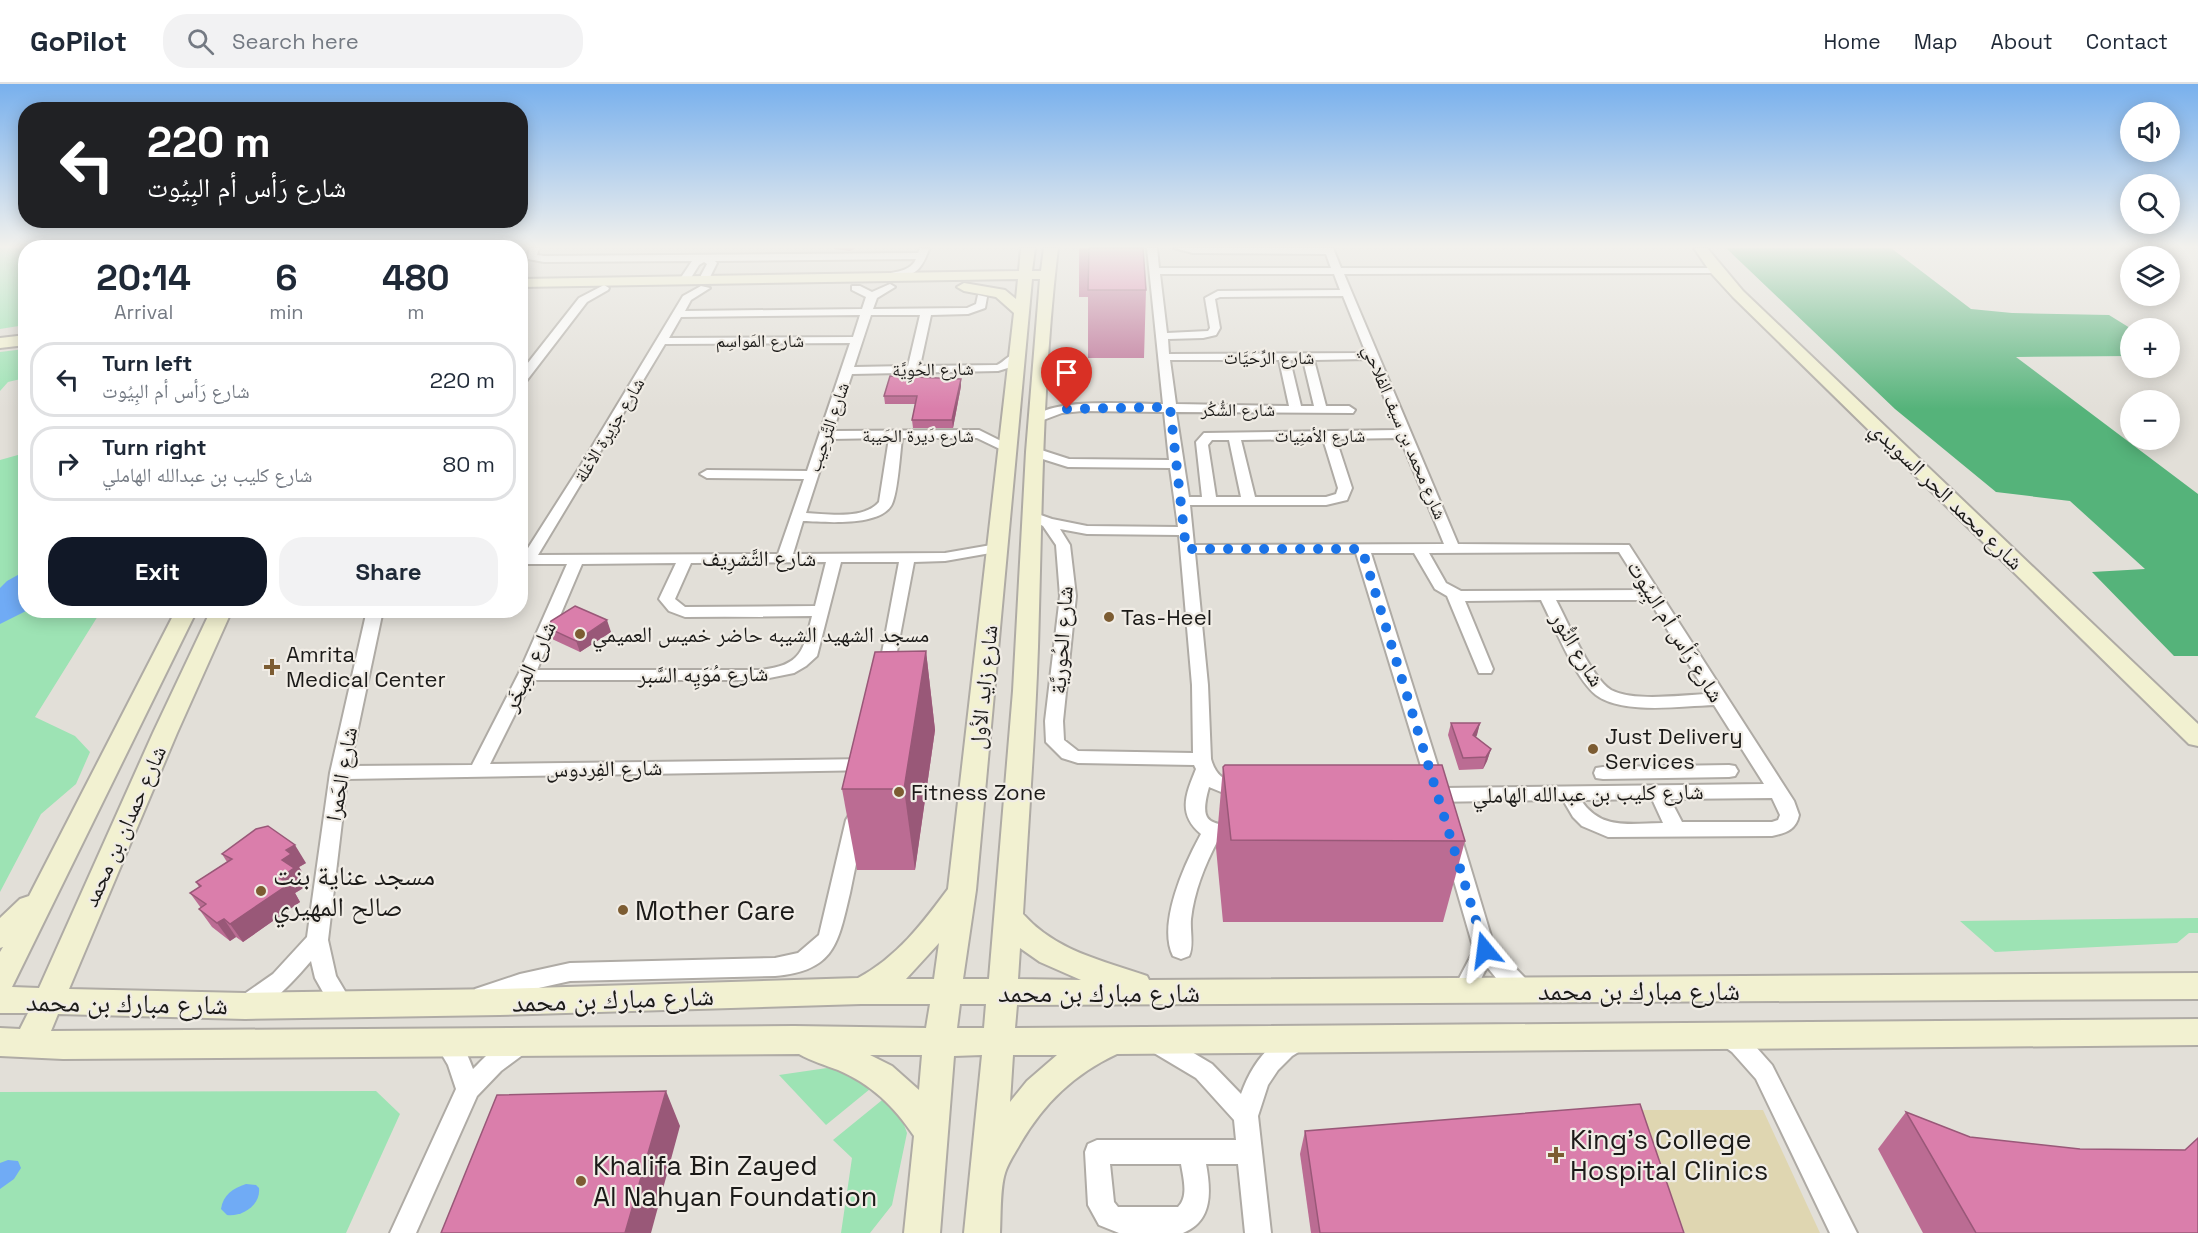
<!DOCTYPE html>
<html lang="en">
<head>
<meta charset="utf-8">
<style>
  body { margin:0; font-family:"Space Grotesk","Noto Naskh Arabic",sans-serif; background:#f2f2f3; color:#1f2937; height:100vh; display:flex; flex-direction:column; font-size:22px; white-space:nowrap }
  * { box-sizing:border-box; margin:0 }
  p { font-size:20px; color:#747a83 }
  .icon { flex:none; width:33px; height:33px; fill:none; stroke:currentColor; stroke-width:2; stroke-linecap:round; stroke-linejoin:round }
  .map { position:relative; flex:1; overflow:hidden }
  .details { position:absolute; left:18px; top:156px; width:510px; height:378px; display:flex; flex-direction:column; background:#fff; border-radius:24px; box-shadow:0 3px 15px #0003 }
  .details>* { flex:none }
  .hud { position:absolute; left:18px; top:18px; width:510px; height:126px; border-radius:24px; box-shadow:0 3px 15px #0003; background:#202124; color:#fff; overflow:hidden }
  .buttons { position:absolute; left:2120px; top:18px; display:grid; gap:12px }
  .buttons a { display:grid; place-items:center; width:60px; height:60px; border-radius:50%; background:#fff; box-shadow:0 3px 15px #0003; font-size:30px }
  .pin { position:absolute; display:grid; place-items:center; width:51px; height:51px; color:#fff; margin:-62px -26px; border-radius:50% 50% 50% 0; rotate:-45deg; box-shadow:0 0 6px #0007 }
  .pin .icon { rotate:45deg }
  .me { position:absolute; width:66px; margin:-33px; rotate:344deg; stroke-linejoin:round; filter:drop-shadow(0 0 4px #0008) }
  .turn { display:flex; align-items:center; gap:21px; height:126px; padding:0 30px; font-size:27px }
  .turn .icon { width:78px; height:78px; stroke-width:2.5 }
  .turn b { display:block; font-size:42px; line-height:51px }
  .eta { display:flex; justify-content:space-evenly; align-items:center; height:102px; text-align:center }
  .eta b { font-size:36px; font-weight:800; line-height:42px }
  .action { display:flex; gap:12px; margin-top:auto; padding:12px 30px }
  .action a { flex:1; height:69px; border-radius:24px; background:#111827; color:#fff; font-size:24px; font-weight:800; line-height:69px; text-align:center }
  .action a+a { background:#f2f2f3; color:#1f2937 }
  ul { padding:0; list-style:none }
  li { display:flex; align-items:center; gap:18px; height:75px; margin:0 12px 9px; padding:0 18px; border:3px solid #e0e1e3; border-radius:24px }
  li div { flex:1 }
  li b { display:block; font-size:22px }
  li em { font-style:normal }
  header { display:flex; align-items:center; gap:36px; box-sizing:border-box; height:84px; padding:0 30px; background:#fff; border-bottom:2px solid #e0e1e3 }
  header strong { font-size:28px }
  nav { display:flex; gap:33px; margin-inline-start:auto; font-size:21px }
  .search { width:420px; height:54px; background:#f2f2f3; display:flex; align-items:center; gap:15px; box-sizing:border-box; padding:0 21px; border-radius:24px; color:#747a83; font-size:22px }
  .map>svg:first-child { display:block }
  .green { fill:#9de3b4 }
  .forest { fill:#55b37a }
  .sand { fill:#dfd6b1 }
  .water { fill:#70abf5 }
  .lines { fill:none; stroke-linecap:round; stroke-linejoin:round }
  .street-casing { stroke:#afaba5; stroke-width:4 }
  .secondary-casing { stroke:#afaba5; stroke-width:4 }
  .street { fill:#fff; fill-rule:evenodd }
  .secondary { fill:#f2f1d1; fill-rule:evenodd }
  .wall { fill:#bb6c93 }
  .shaded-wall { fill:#995878 }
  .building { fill:#da7eab; stroke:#995878; stroke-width:1.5 }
  .route { stroke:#1a73e8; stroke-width:10; stroke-dasharray:0 18 }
  .poi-dot { fill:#7c5c32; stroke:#f0ece5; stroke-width:2 }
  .labels { text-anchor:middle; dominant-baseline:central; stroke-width:4.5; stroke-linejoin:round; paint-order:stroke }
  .far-street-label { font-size:18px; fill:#1b1a18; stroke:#f0ece5 }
  .street-label { font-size:22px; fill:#1b1a18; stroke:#f0ece5 }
  .poi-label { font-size:22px; fill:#1b1a18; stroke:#f0ece5; text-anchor:start }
  .near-poi-label { font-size:27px; fill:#1b1a18; stroke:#f0ece5; text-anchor:start }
  .near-street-label { font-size:27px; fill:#1b1a18; stroke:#f0ece5 }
</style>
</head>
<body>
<header>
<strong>GoPilot</strong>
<div class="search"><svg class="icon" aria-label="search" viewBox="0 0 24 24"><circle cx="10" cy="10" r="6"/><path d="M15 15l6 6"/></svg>Search here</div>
<nav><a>Home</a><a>Map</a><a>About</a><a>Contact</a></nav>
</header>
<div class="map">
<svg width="2198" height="1149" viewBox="0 0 2198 1149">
  <rect width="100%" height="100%" fill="#e2dfd8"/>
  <!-- green -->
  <g class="green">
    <polygon points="0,164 25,164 25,241 0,245"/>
    <polygon points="25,265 25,294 8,298 0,307 0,268"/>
    <polygon points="25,369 26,526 101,527 35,633 75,652 90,668 76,700 41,730 0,808 0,376"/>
    <polygon points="2198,834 2198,849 2189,849 2177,859 1995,868 1960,837"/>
    <polygon points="834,983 881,996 826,1041 779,991"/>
    <polygon points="376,1007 400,1030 346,1149 0,1149 0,1008"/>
    <polygon points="892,1008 907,1049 892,1121 870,1149 841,1149 852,1074 833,1056"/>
  </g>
  <!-- forest -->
  <polygon class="forest" points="1726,164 1891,164 1971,225 2012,229 2109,231 2130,244 2130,272 2016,273 2198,410 2198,572 2174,572 2092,488 2145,485 2070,417 1996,408 1895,325"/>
  <!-- sand -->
  <polygon class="sand" points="1639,1026 1763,1026 1820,1149 1685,1149"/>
  <!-- water -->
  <g class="water">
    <polygon points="25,487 26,527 0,540 0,504 7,497"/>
    <polygon points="8,1076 18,1077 21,1084 14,1095 0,1105 0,1079"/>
    <path d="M246 1100 256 1101 259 1104C261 1121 242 1133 227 1131L221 1125C223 1111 233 1104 246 1100Z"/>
  </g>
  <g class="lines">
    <defs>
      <g id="street">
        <path d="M529 164H539L537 171 544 172 918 169 920 164 929 165C919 193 912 190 885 196L881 195V191C893 188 911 188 916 175L715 177 717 179 708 197 699 195 707 180 704 178 699 181 689 197 685 198 680 195 692 177 544 178 528 175Z"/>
        <path d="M1147 164H1157L1159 184H1331L1326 170 1193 169 1174 164H1333L1341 184H1720L1721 186 1716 189 1344 190 1458 460 1629 461 1794 717 1799 731C1796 746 1786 749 1772 752L1608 753 1582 742 1573 733 1563 716 1431 718 1424 716 1422 711 1428 705 1356 469H1195L1208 601 1211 675C1219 705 1243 694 1252 710L1250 715 1243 717 1209 703C1197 746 1214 736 1245 746L1248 751 1245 756 1238 758 1218 756C1205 780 1194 808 1191 835 1190 847 1194 862 1189 872L1181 875 1173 872C1157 840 1185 779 1201 750 1177 730 1186 710 1196 685L1194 681 1078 679 1062 674 1046 658 1045 637 1060 512 1056 461 1043 442 1025 432 1032 428 1052 435 1087 442 1178 443 1170 384 1068 383 1030 371 1028 368 1035 364 1069 375 1169 376 1164 328 1082 327 1062 329 1038 338 1032 334C1054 313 1132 320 1163 320ZM1160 190H1334L1340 206 1218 207 1205 214 1210 244 1208 247 1167 249ZM1343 212 1366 269 1169 270 1168 255 1203 254 1216 251 1220 244 1215 215 1220 213ZM1369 275 1397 346 1204 349 1196 358 1202 413H1189L1176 328 1353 329 1355 326 1349 322H1326L1314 276ZM1170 276H1279L1289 322 1176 320ZM1290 276H1303L1314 322H1301ZM1400 354 1444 460 1194 461 1190 421H1326L1347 416 1352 404 1336 355ZM1323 355 1338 404 1336 410 1326 413H1255L1241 356ZM1212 356H1229L1241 413H1216L1208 361ZM1060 445 1087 450 1179 451 1192 601 1193 669 1078 667 1064 656 1063 637 1076 512 1070 461ZM1619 468 1643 506 1461 507 1446 499 1429 469ZM1371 469H1414L1435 505 1447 512 1479 589H1491L1493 585 1465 517 1541 516C1554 542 1575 594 1596 611 1622 631 1683 622 1714 621L1764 700 1443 704 1444 702ZM1556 516H1649L1707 610C1682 611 1633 618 1611 606 1591 594 1568 538 1556 516ZM1772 714 1780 731 1778 736 1772 738H1682L1670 715ZM1652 715 1663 739C1631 739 1601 747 1581 716Z"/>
        <path d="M890 200 895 203 877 214 873 225 967 224 976 220 978 211 987 213 985 224 968 230 931 231 920 282 997 281C1004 278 1008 271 1015 270L1021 273 1011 283 998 287 852 290 833 347 979 346 1013 363 1012 366H1002L977 354H902C900 370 898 407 892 420 881 443 825 438 803 437L793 470 945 469 997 460 1004 464 1002 467 945 477 914 478 892 594H880L878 590 899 478H841L817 572 806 582 794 589 759 596H532L490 680 869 675 875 676 878 681 875 686 347 695 328 856 336 892 352 919 349 926 341 928 333 926 315 894 311 877C297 893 262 935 240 927L237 920 240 913 273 890 307 853 330 689 367 526H383L350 682 472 681 518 591 567 480H520V472H523L581 381 683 212 701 202 710 204 691 216 685 227 862 225 866 213 852 206V202H860L872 208ZM860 231 853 253 669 254 681 233ZM871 231H920L908 282 854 283ZM850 259 807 387 707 386 700 390 707 394 804 395 778 470 538 471 665 260ZM889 354 879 418C864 436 827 430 806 429L830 355ZM826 478 815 522 685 523 675 515 691 479ZM676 479 659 515 669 527 685 533 812 532C803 568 801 582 759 586H537L582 480Z"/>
        <polygon points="604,201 609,204 608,206 587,218 524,300 520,300 520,289 579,214"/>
        <polygon points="1729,681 1735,682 1738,687 1735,692 1729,693 1603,695 1596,694 1594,689 1596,684 1603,683"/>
        <path d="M856 729 863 731 866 736C860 760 855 784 850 809 838 859 835 887 775 892L570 897 521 908 483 921 475 919 472 912 475 905 520 890 570 879 775 874 798 869 819 851 846 736 849 731Z"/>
        <path d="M1453 752 1460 754 1463 759 1494 862 1530 899 1533 906 1530 913C1511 919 1498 895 1487 883L1472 913 1464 915 1456 913 1453 906 1474 866 1443 759 1446 754Z"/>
        <polygon points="1726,941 1748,954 1772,981 1857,1149 1830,1149 1756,995 1732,968 1718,958 1715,951 1718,944"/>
        <path d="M1297 947 1305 950 1308 957 1305 964 1292 972 1278 986 1268 1001 1258 1032 1271 1149H1245L1238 1080H1206C1211 1107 1213 1137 1183 1149H1119L1099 1141 1088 1121 1085 1068 1088 1060 1097 1056H1236L1234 1036 1196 994 1149 966 1146 959 1149 952 1157 949 1165 952 1212 980 1241 1010C1251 982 1268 957 1297 947ZM1110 1080H1181C1183 1093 1189 1113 1178 1123H1118L1114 1118Z"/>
        <path d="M446 949C461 954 468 971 473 985 486 972 509 946 528 953L531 960 528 967 501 987 477 1012 416 1149H390L456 1005 448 981 435 959 438 952Z"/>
      </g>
      <g id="secondary">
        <path d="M1021 164H1035L1032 187H1041L1044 164H1058C1042 296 1042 430 1038 563 1035 652 1028 741 1023 830 1056 867 1101 876 1147 892L1149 896 2198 889V915L1017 921 1015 944 2198 935V961L1117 970C1074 990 1044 1019 1020 1060 1015 1069 1008 1079 1005 1089 1000 1104 1001 1132 1000 1149H964L982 971 954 972 940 1149H904L914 1052C894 1022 871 1000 838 986 825 981 811 977 799 970L63 975 0 972V944L20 945 28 929H0V868L3 863 0 864V834L20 815 29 812 176 526H197L12 903 39 904 153 649 211 526H232L177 649 69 905 245 909 499 905 858 894C897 873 922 840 948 805L1014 229 996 213 964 207 957 203 964 199 1005 206 1016 215 1018 195 520 203V195L1019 187ZM1032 195H1040L1026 368 1013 607 989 895H963L976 806ZM939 859 934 895H906ZM1020 864 1040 878 1081 896 1018 895ZM861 920H930L926 944 794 942 51 947 58 930 245 935 499 931ZM960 920H986L984 944H957ZM870 971H922L919 1006 892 982ZM1013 971H1057L1027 997 1010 1018Z"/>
        <polygon points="1694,164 1707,164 1743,207 2198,640 2198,662 2189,660 1733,213 1711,189"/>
        <polygon points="26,251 26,261 0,264 0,254"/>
      </g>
    </defs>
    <!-- street casing -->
    <use href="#street" class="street-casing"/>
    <!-- secondary casing -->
    <use href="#secondary" class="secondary-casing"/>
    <!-- street -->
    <use href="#street" class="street"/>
    <!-- secondary -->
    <use href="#secondary" class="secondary"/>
  </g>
  <!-- wall -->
  <g class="wall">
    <polygon points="834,164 856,164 850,167 834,165"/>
    <polygon points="1079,164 1143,164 1146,206 1144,274 1088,274 1088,213 1079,213"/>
    <polygon points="961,302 953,344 913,344 912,336 915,320 885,320 884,312"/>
    <polygon points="548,544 611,548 580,568 552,555"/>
    <polygon points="926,567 935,646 915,786 857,786 842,705"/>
    <polygon points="1451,639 1480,639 1476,653 1491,665 1487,677 1483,685 1459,686 1448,651"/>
    <polygon points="1223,683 1465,757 1443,838 1223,838 1216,764"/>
    <polygon points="222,770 306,779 299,783 302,788 297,791 305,803 295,809 300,818 243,858 236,853 230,857 212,843 199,825 201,824 190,809 199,803 196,798 227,778"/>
    <polygon points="1906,1028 1970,1053 2198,1149 1923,1149 1878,1065"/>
    <polygon points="1305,1047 1684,1149 1311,1149 1300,1070"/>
  </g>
  <!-- shaded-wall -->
  <g class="shaded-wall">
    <polygon points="961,295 961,302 953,344 952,336"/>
    <polygon points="607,536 611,548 580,568 576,557"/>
    <polygon points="926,567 935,646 915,786 904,705"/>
    <polygon points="1480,639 1477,651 1470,663 1473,651"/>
    <polygon points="1491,665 1487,677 1483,685 1486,673"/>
    <polygon points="295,761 306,779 299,783 302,788 297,791 305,803 295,809 300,818 243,858 230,840 280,794 282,776 286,766"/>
    <polygon points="224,835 236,853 230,857 217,839"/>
    <polygon points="666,1007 680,1042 651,1149 625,1149"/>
  </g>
  <!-- building -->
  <g class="building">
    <polygon points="1089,164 1143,164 1146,206 1088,206"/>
    <polygon points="890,292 961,295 952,336 912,336 917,312 884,312"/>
    <polygon points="575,522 607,536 576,557 548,544 551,537"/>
    <polygon points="926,567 904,705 842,705 875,568"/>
    <polygon points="1451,639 1480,639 1473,651 1491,665 1486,673 1463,674"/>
    <polygon points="1225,681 1442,681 1465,757 1231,756 1223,683"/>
    <polygon points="268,742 295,761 286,766 291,770 282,776 294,784 280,794 289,800 230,840 224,835 217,839 199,825 206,820 190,809 201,802 196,798 232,775 222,770 256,745"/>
    <polygon points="666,1007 625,1149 441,1149 497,1011"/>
    <polygon points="1640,1020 1684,1149 1320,1149 1305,1047"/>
    <polygon points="1906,1028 1970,1053 2080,1065 2185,1066 2198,1054 2198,1149 1976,1149"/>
  </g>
  <!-- sky -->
  <linearGradient id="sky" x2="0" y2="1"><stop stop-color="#78b0ed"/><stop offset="0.5" stop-color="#f2f1ed"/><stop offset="1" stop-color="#f2f1ed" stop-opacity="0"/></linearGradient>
  <rect width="2198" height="325" fill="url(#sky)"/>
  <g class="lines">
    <!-- route -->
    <polyline class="route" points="1067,325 1170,323 1186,465 1362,465 1485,866"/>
  </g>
  <!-- markers -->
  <g class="poi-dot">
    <circle cx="1109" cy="533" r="6"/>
    <circle cx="580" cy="550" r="6"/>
    <path d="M269 574h6v6h6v6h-6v6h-6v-6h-6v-6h6z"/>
    <circle cx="1593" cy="665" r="6"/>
    <circle cx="899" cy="708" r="6"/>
    <circle cx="261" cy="807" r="6"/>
    <circle cx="623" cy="826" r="6"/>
    <path d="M1553 1062h6v6h6v6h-6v6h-6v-6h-6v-6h6z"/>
    <circle cx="581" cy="1097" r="6"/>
  </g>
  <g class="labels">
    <!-- far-street labels -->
    <g class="far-street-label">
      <text x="760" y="256">شارع المَواسِم</text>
      <text x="1269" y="273">شارع الرِّحَيَّات</text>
      <text transform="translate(933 285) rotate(-1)">شارع الحُوِيَّة</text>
      <text x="1238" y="325">شارع الشُّكُر</text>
      <text transform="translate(828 343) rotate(-71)">شارع التَّرحِيب</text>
      <text transform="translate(609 346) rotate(-59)">شارع جزيرة الأغلة</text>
      <text transform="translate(1405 348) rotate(67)">شارع محمد بن سيف الفلاحي</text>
      <text x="918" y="351">شارع دَيرة الحَيبة</text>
      <text x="1320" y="351">شارع الأمنِيات</text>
    </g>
    <!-- street labels -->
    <g class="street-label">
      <text transform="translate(1947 411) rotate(44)">شارع محمد الحر السويدي</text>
      <text x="759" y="474">شارع التَّشرِيف</text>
      <text transform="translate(1676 547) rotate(58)">شارع رَأس أم البِيُوت</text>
      <text transform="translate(1061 556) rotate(-86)">شارع الحُوريَّة</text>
      <text transform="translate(1578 565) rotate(59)">شارع النُّور</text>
      <text transform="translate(529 582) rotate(-65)">شارع المِبخَر</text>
      <text transform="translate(703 590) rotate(-1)">شارع مُوَيِه السَّبر</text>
      <text transform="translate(983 603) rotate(-84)">شارع زايد الأول</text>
      <text transform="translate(604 684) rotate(-1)">شارع الفِردوس</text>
      <text transform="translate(341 690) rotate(-80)">شارع الحَمرا</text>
      <text transform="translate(1588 709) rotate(-1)">شارع كليب بن عبدالله الهاملي</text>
      <text transform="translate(124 742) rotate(-66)">شارع حمدان بن محمد</text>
    </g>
    <!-- poi labels -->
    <g class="poi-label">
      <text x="1121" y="533">Tas-Heel</text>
      <text x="592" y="550">مسجد الشهيد الشيبه حاضر خميس العميمي</text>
      <text x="286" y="570">Amrita<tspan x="286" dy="25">Medical Center</tspan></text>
      <text x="1605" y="652">Just Delivery<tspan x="1605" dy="25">Services</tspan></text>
      <text x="911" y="708">Fitness Zone</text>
    </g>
    <!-- near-poi labels -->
    <g class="near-poi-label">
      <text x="273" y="791">مسجد عناية بنت<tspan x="273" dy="31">صالح المهيري</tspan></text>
      <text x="635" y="826">Mother Care</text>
      <text x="1570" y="1055">King's College<tspan x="1570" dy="31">Hospital Clinics</tspan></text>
      <text x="593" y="1081">Khalifa Bin Zayed<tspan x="593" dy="31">Al Nahyan Foundation</tspan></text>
    </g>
    <!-- near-street labels -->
    <g class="near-street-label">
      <text x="1639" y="906">شارع مبارك بن محمد</text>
      <text x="1099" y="908">شارع مبارك بن محمد</text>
      <text transform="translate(613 915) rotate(-2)">شارع مبارك بن محمد</text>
      <text transform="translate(127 919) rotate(1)">شارع مبارك بن محمد</text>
    </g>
  </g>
</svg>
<div class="buttons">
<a><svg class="icon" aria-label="sound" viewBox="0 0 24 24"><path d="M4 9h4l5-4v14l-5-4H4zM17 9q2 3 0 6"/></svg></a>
<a><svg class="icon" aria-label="search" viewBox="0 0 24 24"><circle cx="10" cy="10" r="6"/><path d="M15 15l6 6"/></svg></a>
<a><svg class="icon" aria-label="layers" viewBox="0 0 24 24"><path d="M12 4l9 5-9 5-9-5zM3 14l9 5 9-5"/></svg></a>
<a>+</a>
<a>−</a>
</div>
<div class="pin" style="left:1067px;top:325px;background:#d93025"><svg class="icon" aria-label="arrive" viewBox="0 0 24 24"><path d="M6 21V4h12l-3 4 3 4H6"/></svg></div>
<svg class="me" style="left:1485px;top:866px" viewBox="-20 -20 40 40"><path d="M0-17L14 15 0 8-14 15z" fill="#1a73e8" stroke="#fff" stroke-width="4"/></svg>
<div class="hud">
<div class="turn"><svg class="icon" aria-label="left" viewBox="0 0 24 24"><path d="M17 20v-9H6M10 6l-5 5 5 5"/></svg><div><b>220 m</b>شارع رَأس أم البِيُوت</div></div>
</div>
<section class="details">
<div class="eta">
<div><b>20:14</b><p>Arrival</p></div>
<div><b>6</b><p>min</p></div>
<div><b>480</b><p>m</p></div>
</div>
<ul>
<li><svg class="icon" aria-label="left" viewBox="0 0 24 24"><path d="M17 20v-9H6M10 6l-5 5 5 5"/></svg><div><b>Turn left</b><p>شارع رَأس أم البِيُوت</p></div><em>220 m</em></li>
<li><svg class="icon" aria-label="right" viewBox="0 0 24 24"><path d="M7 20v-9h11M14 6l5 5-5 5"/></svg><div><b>Turn right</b><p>شارع كليب بن عبدالله الهاملي</p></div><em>80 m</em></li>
</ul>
<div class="action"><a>Exit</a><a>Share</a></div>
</section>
</div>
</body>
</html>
